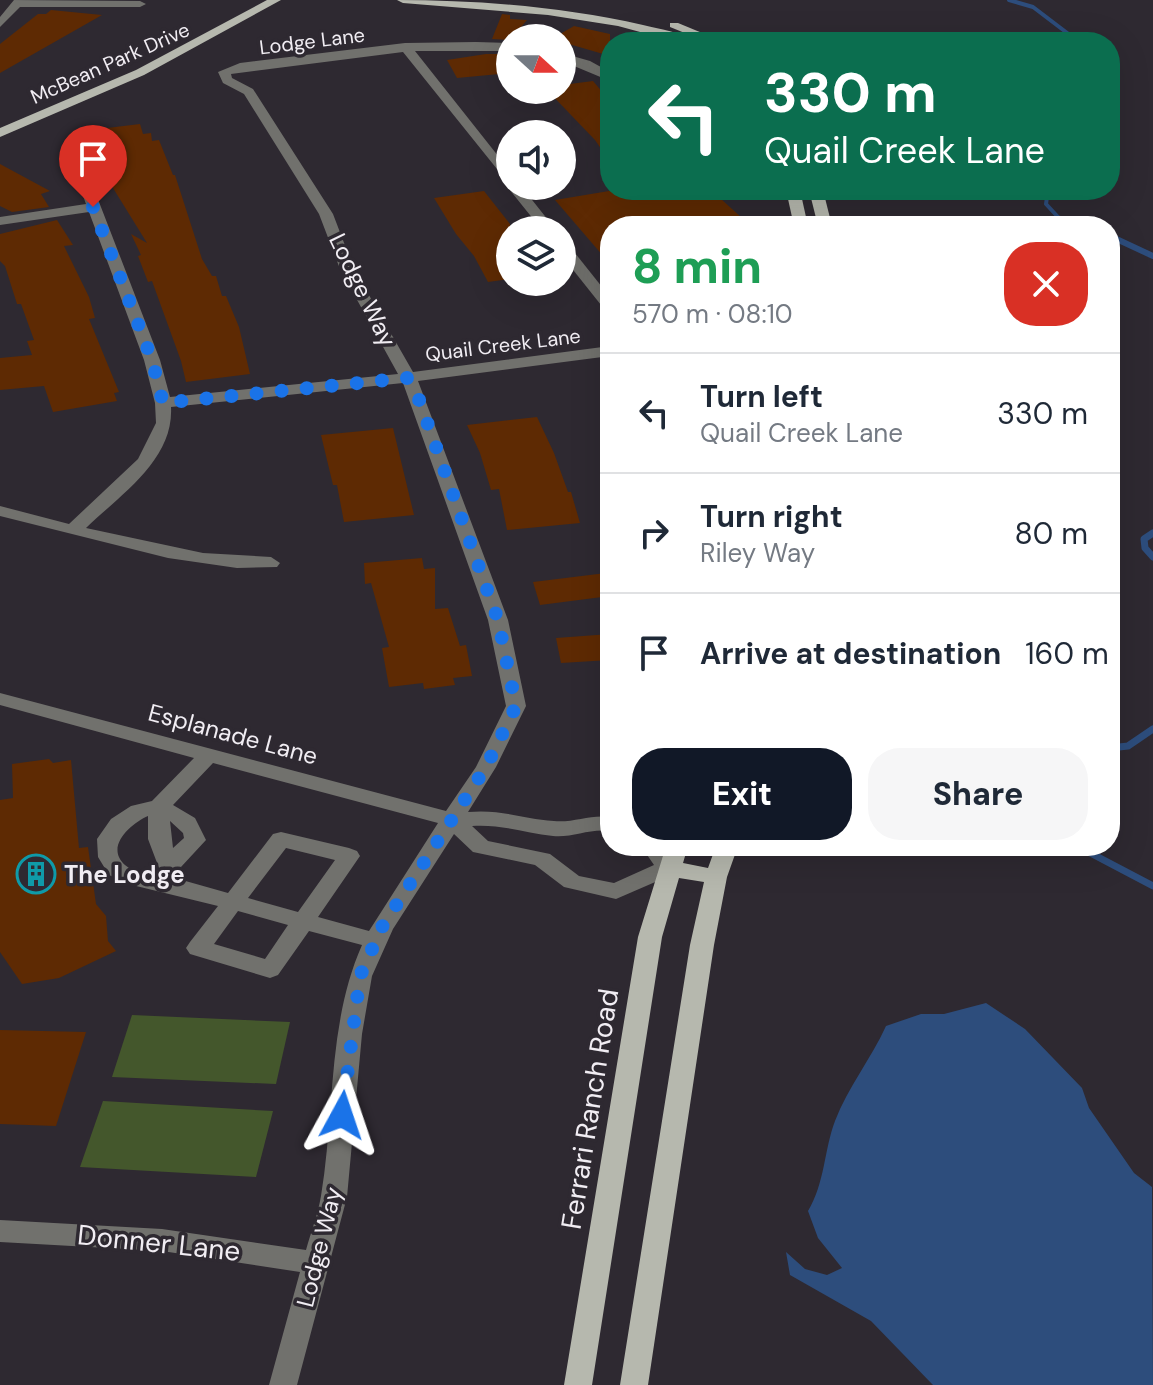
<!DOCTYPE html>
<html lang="en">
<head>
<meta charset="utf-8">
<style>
  body { margin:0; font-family:"DM Sans",sans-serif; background:#f6f6f7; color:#1f2937; height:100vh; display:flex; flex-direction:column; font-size:30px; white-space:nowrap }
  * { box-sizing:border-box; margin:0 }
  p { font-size:26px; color:#747a83 }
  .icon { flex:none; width:44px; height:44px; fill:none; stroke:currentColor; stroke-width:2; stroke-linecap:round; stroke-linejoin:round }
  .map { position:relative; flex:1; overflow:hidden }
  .side { position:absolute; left:600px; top:216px; width:520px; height:640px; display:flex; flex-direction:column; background:#fff; border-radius:32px; box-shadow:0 8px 32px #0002 }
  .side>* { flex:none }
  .hud { position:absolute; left:600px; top:32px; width:520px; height:168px; border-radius:32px; box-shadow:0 8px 32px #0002; background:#0b6e4f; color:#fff; overflow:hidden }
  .needle { width:52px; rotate:111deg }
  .controls { position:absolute; left:496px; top:24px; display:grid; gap:16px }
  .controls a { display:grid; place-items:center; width:80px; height:80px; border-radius:50%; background:#fff; box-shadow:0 8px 32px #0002; font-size:40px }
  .pin { position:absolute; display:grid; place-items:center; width:68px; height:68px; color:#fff; margin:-82px -34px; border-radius:50% 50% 50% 0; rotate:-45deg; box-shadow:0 0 8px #0007 }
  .pin .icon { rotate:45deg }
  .me { position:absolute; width:88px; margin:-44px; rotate:5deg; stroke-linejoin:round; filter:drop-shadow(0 0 6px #0008) }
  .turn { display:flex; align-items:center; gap:28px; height:168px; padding:0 32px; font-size:36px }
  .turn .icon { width:104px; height:104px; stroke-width:2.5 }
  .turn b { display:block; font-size:56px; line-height:68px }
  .round { display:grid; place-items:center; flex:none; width:84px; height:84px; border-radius:32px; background:#f6f6f7 }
  .headline { display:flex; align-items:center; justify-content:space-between; height:136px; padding:0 32px }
  h1 { font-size:48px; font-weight:800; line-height:60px; color:#1e9e55 }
  .button { display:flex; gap:16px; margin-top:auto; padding:16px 32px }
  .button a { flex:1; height:92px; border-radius:32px; background:#111827; color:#fff; font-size:32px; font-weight:800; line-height:92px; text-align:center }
  .button a+a { background:#f6f6f7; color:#1f2937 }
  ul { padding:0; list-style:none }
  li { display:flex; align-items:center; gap:24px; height:120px; padding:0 32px; border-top:2px solid #e0e1e3 }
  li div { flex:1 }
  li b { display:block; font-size:30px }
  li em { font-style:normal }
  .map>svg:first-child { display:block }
  .green { fill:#44572c }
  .water { fill:#2d4d7c }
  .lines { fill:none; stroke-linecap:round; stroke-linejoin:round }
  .stream-far2 { stroke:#2d4d7c; stroke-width:4 }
  .stream-far1 { stroke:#2d4d7c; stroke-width:6 }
  .stream { stroke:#2d4d7c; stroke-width:7 }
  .building { fill:#5e2a03 }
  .minor { fill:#71716d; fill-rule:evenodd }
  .major { fill:#b6b8ae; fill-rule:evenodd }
  .route { stroke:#1a73e8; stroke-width:14; stroke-dasharray:0 25.2 }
  .labels { text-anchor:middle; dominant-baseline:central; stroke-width:7; stroke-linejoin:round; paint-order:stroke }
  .far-street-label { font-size:20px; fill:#f1edf3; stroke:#2e2931 }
  .street-label { font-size:24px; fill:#f1edf3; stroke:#2e2931 }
  .poi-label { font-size:24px; font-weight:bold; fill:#f1edf3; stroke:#2e2931; text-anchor:start }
  .near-street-label { font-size:28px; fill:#f1edf3; stroke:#2e2931 }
</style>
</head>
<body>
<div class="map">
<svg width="1153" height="1385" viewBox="0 0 1153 1385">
  <rect width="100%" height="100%" fill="#2e2931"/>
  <!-- green -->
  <g class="green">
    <polygon points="132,1015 290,1022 276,1084 112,1077"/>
    <polygon points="103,1101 273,1111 256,1177 80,1167"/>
  </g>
  <!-- water -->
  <path class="water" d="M986 1003 1025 1029 1082 1088 1089 1108 1134 1173 1152 1187 1153 1385H933L871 1321 790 1275 786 1252 805 1269 827 1275 842 1268 818 1238 808 1211C825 1183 824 1150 835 1121 848 1087 871 1059 886 1026L921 1014H944Z"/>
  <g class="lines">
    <!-- stream-far2 -->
    <g class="stream-far2">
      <polyline points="1009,0 1033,7 1079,42"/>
      <polyline points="1048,190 1046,204 1058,217 1082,226"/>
    </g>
    <!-- stream-far1 -->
    <polyline class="stream-far1" points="1110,236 1153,256"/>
    <!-- stream -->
    <g class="stream">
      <polyline points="1153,533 1144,539 1145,548 1153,557"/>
      <polyline points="1110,748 1128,746 1153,729"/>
      <polyline points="1077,846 1153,886"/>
    </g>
  </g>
  <!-- building -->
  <g class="building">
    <polygon points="51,10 102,15 0,73 0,44 38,14 46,14"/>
    <polygon points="502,14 510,15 510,19 527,20 510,40 492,39"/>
    <polygon points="574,26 610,34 610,56 562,42 562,38 553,38"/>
    <polygon points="486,54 510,54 510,73 457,78 447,60"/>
    <polygon points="593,81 610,101 610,162 595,140 547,90 562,90 562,85"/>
    <polygon points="140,124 143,134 151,133 152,141 159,140 173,175 175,175 202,259 212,276 216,276 222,296 226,296 239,327 250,374 186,382 181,361 152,281 148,282 138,256 141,255 131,234 147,243 113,188 109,162 99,129"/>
    <polygon points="0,164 50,191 41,194 49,207 12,212 0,206"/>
    <polygon points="615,190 711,190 742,218 700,226 610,226 610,264 555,200"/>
    <polygon points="484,191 510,224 510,279 488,282 474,256 456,234 434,198"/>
    <polygon points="57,220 73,245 64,246 89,297 95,318 89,319 119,392 114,393 117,401 53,412 44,386 0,390 0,358 32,355 27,341 34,340 21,304 17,304 5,266 0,261 0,234"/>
    <polygon points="537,417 554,453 568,492 571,492 580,523 507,530 499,489 491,490 480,453 467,425"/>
    <polygon points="393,428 414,515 344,522 337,485 333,485 321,435"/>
    <polygon points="422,558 424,569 435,568 435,609 448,608 460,646 466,645 472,676 453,678 455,685 424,689 423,683 389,687 382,648 389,647 371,583 365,584 364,563"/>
    <polygon points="606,573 610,596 540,605 533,582"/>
    <polygon points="610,634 610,660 561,663 556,638"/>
    <polygon points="49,759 53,763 71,760 79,848 88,847 96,904 106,916 108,941 116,951 59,978 22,984 0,952 0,800 13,798 12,764"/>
    <polygon points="0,1030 86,1032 56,1126 0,1124"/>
  </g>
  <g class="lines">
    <!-- minor -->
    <g class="minor">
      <polygon points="14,0 140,1 146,4 140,7 20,7 0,27 0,17"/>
      <path d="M476 42 510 43V51H415L510 171V186H521L556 230H542L509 189V184L403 52 231 74 232 78 253 89 333 214 354 269 413 372 610 346V356L418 381 508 620 526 706 496 767 468 812C503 809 522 819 554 821 573 823 591 814 610 817V831C590 828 572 838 553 836 525 833 501 824 472 826L488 841 550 854 579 876 614 883 654 865 641 846H664L679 868 676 873 616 899 564 887 535 865 473 852 454 834 393 929 372 976 362 1034 347 1197 297 1385H269L300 1272 162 1251 0 1242V1220L162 1229 306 1250C311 1232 318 1214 321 1196 335 1113 327 1024 362 945L309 931 278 975 270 978 190 954 186 948 190 942 218 906 128 884 109 875 98 857 97 839 111 819 131 806 152 801 194 758 0 705V693L446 811 476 767 506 706 488 620 403 383 171 407C174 460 120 495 86 528L203 553 271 557 280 563 277 567 237 568 168 558 0 516V506L69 524 138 459 156 423 155 403 144 360 89 212 0 225V217L86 204 76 177 65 164 77 161 89 176 160 360 170 397 398 374 340 269 319 214 244 94 223 83 218 72 240 63 405 43ZM213 763 438 823 369 931 318 917 360 856 357 851 349 848 281 832 273 834 228 893 182 880 184 876 181 867 206 840 195 818 173 805ZM148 816V839L162 876C150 874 134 873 125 865 104 846 132 823 148 816ZM170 821 183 833 184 838 173 848ZM286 848 335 860 298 912 248 898ZM238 911 288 925 265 959 214 944Z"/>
      <polygon points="562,53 590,61 610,72 610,81 562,61"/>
      <polygon points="562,242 567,243 610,297 610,312 605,310 562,256"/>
    </g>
    <!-- major -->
    <g class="major">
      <polygon points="267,0 281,0 144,75 0,137 0,128 136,70"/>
      <path d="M397 0C480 0 562 7 643 25 659 29 682 32 695 42H677L618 26 548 15 403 3Z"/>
      <polygon points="670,23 678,23 724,42 707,42 670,27"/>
      <polygon points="786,190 800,190 808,226 794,226"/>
      <polygon points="809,190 823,190 832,226 818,226"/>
      <polygon points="666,846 688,846 683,863 708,868 716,846 738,846 727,877 714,945 648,1385 620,1385 690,945 704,882 679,878 662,937 592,1385 564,1385 638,937"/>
    </g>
  </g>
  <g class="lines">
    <!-- route -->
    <polyline class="route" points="93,207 152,360 163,403 407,378 417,394 498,620 516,706 486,767 382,927 360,976 342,1115"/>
  </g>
  <!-- icons -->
  <defs>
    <symbol id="building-ring" viewBox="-11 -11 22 22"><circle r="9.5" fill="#2e2931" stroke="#0f9aa8" stroke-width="1.5"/><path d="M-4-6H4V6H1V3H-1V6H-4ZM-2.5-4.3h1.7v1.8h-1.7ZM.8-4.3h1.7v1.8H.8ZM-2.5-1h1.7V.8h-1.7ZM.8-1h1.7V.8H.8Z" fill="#0f9aa8"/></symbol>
  </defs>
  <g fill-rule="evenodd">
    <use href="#building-ring" x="14" y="852" width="44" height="44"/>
  </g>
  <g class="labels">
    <!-- far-street labels -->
    <g class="far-street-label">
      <text transform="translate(312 41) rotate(-7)">Lodge Lane</text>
      <text transform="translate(110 63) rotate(-24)">McBean Park Drive</text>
      <text transform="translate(503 345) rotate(-7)">Quail Creek Lane</text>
    </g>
    <!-- street labels -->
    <g class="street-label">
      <text transform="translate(363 290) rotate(64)">Lodge Way</text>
      <text transform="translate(233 734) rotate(15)">Esplanade Lane</text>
      <text transform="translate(319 1247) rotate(-76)">Lodge Way</text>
    </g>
    <!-- poi labels -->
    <g class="poi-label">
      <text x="64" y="874">The Lodge</text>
    </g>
    <!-- near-street labels -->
    <g class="near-street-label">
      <text transform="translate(590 1109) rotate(-81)">Ferrari Ranch Road</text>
      <text transform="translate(159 1243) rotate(6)">Donner Lane</text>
    </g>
  </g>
</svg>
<div class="controls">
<a><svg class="needle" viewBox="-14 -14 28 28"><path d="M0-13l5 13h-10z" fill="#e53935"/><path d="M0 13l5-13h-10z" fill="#747a83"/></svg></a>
<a><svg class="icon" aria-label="sound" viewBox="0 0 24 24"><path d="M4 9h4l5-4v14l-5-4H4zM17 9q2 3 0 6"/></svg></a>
<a><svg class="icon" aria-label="layers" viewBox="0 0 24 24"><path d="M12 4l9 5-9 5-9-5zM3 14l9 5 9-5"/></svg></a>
</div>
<div class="pin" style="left:93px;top:207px;background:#d93025"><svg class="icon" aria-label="arrive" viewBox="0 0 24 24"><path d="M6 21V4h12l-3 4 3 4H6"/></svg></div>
<svg class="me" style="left:342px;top:1115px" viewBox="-20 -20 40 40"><path d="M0-17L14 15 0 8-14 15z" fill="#1a73e8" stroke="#fff" stroke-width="4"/></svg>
<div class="hud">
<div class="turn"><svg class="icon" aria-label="left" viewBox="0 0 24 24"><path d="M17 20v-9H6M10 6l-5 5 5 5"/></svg><div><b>330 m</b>Quail Creek Lane</div></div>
</div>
<section class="side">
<div class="headline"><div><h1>8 min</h1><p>570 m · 08:10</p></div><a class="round" style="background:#d93025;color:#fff"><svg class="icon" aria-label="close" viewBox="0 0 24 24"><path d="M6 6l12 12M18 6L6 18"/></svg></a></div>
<ul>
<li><svg class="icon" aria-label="left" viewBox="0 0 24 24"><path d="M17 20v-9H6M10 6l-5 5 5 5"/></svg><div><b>Turn left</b><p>Quail Creek Lane</p></div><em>330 m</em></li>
<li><svg class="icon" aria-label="right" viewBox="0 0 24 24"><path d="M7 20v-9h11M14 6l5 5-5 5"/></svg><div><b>Turn right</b><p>Riley Way</p></div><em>80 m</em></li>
<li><svg class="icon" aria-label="arrive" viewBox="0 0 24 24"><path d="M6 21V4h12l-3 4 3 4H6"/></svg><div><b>Arrive at destination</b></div><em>160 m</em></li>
</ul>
<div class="button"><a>Exit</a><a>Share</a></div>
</section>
</div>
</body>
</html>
